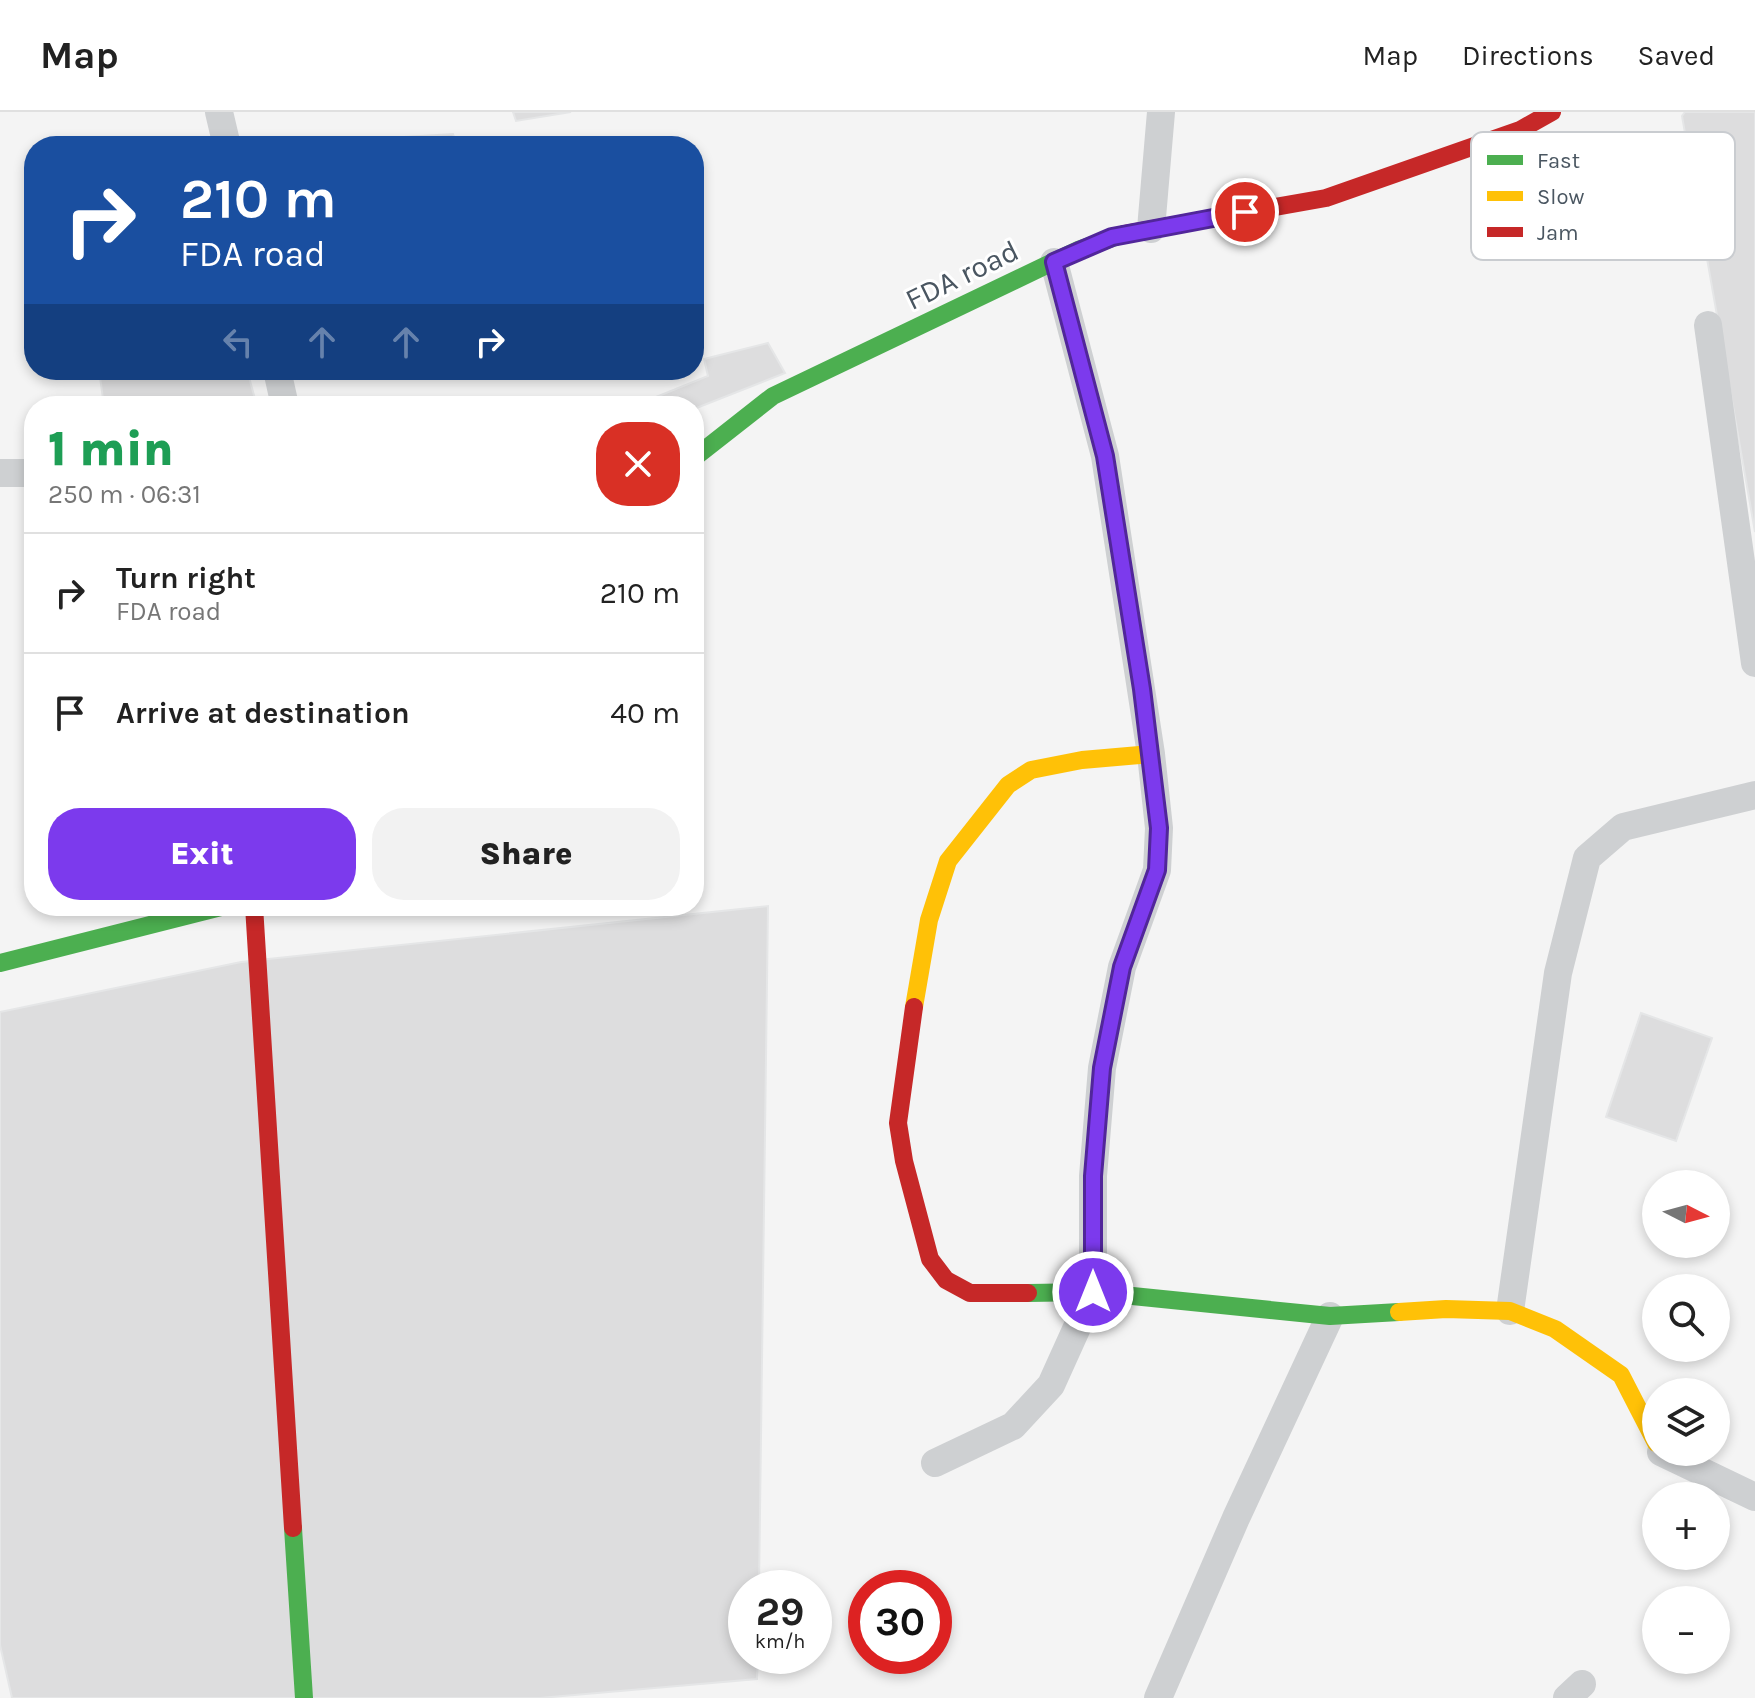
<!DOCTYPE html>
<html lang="en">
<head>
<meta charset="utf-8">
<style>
  body { margin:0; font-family:Karla,sans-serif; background:#f2f2f2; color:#222; height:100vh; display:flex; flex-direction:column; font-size:30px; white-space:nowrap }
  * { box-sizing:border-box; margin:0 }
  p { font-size:26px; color:#767676 }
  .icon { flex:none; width:44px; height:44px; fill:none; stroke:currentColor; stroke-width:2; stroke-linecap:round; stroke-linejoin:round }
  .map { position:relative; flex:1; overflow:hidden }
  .drawer { position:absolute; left:24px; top:284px; width:680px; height:520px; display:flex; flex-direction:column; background:#fff; border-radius:32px; box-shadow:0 4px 12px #0003 }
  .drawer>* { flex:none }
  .hud { position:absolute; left:24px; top:24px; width:680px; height:244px; border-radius:32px; box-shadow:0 4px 12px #0003; background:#1a4fa0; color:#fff; overflow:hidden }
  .needle { width:52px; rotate:96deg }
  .tools { position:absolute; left:1642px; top:1058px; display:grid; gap:16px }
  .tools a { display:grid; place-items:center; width:88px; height:88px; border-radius:50%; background:#fff; box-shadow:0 4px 12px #0003; font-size:40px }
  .speed { position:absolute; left:728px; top:1458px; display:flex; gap:16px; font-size:40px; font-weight:700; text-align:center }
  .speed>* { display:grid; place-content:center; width:104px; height:104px; border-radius:50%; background:#fff; box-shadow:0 4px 12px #0003; line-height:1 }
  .speed small { font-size:20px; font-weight:400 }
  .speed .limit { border:12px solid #d22; background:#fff; color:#111 }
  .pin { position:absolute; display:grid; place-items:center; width:68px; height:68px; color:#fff; margin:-34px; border:4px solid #fff; border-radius:50%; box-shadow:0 2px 8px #0007 }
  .me { position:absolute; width:88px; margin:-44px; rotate:0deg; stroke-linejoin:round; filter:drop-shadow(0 0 6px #0008) }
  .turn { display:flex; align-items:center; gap:28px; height:168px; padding:0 24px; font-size:36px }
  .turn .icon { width:104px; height:104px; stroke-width:2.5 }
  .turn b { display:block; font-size:56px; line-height:68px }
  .lanes { display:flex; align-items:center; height:76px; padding:0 24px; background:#0003; justify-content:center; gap:40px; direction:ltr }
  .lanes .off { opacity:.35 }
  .round { display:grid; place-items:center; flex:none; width:84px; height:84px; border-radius:32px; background:#f2f2f2 }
  .summary { display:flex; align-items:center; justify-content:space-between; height:136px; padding:0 24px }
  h1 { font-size:48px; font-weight:800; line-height:60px; color:#1e9e55 }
  .primary-button { display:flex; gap:16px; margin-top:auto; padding:16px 24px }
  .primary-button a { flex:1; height:92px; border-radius:32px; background:#7c3aed; color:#fff; font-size:32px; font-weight:800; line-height:92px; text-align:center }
  .primary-button a+a { background:#f2f2f2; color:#222 }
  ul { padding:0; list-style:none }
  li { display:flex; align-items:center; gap:24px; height:120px; padding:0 24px; border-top:2px solid #e0e0e0 }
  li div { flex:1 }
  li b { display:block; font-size:30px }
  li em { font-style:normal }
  header { display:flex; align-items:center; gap:48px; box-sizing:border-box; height:112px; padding:0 40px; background:#fff; border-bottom:2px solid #e0e0e0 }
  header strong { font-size:38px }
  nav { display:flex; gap:44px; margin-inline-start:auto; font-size:28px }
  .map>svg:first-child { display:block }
  .building { fill:#ddddde; stroke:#e5e6e7; stroke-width:2 }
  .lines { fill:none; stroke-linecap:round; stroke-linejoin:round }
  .street { stroke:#ced0d2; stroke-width:28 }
  .fast { stroke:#4caf50; stroke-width:18 }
  .slow { stroke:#ffc107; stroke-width:18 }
  .jam { stroke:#c62828; stroke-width:18 }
  .route-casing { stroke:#51269a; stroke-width:20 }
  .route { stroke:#7c3aed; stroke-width:14 }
  .labels { text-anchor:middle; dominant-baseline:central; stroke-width:6; stroke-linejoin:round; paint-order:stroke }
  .street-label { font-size:30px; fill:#4a5661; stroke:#fff }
  .key { fill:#fff; stroke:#c9ccd0; stroke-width:2 }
  .key-label { font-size:22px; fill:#4a5661 }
</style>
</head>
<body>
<header>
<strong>Map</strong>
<nav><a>Map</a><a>Directions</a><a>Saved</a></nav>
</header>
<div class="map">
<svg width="1755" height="1586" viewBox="0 0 1755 1586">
  <rect width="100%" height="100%" fill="#f4f4f4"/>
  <!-- building -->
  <g class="building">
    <polygon points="513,0 571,0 516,9"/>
    <polygon points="1685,0 1755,0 1755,420 1682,4"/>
    <polygon points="453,22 457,34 357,34 356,28"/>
    <polygon points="768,231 785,261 694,297 694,294 662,294 656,285 708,264 704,247"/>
    <polygon points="99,258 247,258 257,294 104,294"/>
    <polygon points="636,258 686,258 687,262 636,263"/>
    <polygon points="768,794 759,1476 746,1476 746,1544 758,1544 757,1567 540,1586 12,1586 0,1533 0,900 241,850"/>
    <polygon points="1641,901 1712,926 1676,1029 1606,1005"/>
  </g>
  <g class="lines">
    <!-- street -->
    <g class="street">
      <polyline points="219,0 227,34"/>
      <polyline points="1151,117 1161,0"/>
      <polyline points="1708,213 1755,551"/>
      <polyline points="277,258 285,294"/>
      <polyline points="0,361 34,361"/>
      <polyline points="1510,1199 1558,861 1587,746 1623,715 1755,683"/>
      <polyline points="1661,1340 1755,1385"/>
      <polyline points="935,1351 1013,1314 1051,1273 1093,1180 1093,1064 1102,956 1122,855 1157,758 1159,716 1151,642 1105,344 1054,150"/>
      <polyline points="1158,1586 1236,1406 1330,1204"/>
      <polyline points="1567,1586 1582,1572"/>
    </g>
    <!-- fast -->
    <g class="fast">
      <polyline points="694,346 773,284 1078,138 1124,122"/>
      <polyline points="0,851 225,794"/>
      <polyline points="1028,1181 1093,1180 1330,1204 1399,1200"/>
      <polyline points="293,1416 304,1586"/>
    </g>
    <!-- slow -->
    <g class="slow">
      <polyline points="914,895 929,808 948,749 1008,673 1031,658 1082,648 1151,642"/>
      <polyline points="1399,1200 1446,1197 1510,1199 1555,1217 1621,1263 1656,1331"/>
    </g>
    <!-- jam -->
    <g class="jam">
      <polyline points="1124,122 1326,86 1520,18 1552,0"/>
      <polyline points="254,794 293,1416"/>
      <polyline points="914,895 898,1011 904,1049 930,1147 946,1168 970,1181 1028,1181"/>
    </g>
  </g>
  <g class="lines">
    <defs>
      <polyline id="route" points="1093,1180 1093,1064 1102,956 1122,855 1157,758 1159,716 1142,577 1105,344 1054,150 1112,125 1245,100"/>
    </defs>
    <!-- route casing -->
    <use href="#route" class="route-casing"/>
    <!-- route -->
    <use href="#route" class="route"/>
  </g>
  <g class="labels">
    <!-- street labels -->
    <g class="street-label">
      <text transform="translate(962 163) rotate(-26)">FDA road</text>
    </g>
  </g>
  <!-- legend -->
  <rect x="1471" y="20" width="264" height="128" rx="12" class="key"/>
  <rect x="1487" y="43" width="36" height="10" fill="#4caf50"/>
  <rect x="1487" y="79" width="36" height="10" fill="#ffc107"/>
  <rect x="1487" y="115" width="36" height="10" fill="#c62828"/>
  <g class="key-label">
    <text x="1537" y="56">Fast</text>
    <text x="1537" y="92">Slow</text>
    <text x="1537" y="128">Jam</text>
  </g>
</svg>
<div class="tools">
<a><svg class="needle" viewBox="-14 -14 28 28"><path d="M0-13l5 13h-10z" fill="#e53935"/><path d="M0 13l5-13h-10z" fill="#767676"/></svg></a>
<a><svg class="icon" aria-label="search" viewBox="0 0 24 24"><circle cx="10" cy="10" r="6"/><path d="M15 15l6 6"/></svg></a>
<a><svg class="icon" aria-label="layers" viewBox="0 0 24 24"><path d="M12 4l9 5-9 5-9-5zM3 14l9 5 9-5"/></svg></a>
<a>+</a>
<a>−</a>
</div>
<div class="speed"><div>29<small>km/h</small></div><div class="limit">30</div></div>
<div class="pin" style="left:1245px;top:100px;background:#d93025"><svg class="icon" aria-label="arrive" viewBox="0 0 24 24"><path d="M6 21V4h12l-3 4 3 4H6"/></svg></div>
<svg class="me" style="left:1093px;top:1180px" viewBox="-20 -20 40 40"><circle r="17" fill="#7c3aed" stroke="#fff" stroke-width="3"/><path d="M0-11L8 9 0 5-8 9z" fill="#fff"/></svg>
<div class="hud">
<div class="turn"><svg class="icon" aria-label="right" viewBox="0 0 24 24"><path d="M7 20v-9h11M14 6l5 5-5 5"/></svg><div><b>210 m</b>FDA road</div></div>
<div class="lanes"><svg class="icon off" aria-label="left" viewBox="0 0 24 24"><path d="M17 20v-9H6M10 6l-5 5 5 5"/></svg><svg class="icon off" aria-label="ahead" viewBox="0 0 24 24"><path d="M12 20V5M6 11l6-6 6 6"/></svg><svg class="icon off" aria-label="ahead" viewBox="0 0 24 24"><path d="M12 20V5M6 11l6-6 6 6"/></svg><svg class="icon" aria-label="right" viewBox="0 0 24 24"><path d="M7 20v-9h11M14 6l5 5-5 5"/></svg></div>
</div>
<section class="drawer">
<div class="summary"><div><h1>1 min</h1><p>250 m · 06:31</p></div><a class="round" style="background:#d93025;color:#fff"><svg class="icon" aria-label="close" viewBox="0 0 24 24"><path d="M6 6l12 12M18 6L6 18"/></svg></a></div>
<ul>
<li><svg class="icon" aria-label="right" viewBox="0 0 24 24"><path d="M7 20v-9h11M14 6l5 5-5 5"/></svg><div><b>Turn right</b><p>FDA road</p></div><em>210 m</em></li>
<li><svg class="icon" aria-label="arrive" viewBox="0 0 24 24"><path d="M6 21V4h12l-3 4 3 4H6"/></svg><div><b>Arrive at destination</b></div><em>40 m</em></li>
</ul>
<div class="primary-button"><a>Exit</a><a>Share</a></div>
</section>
</div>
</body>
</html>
